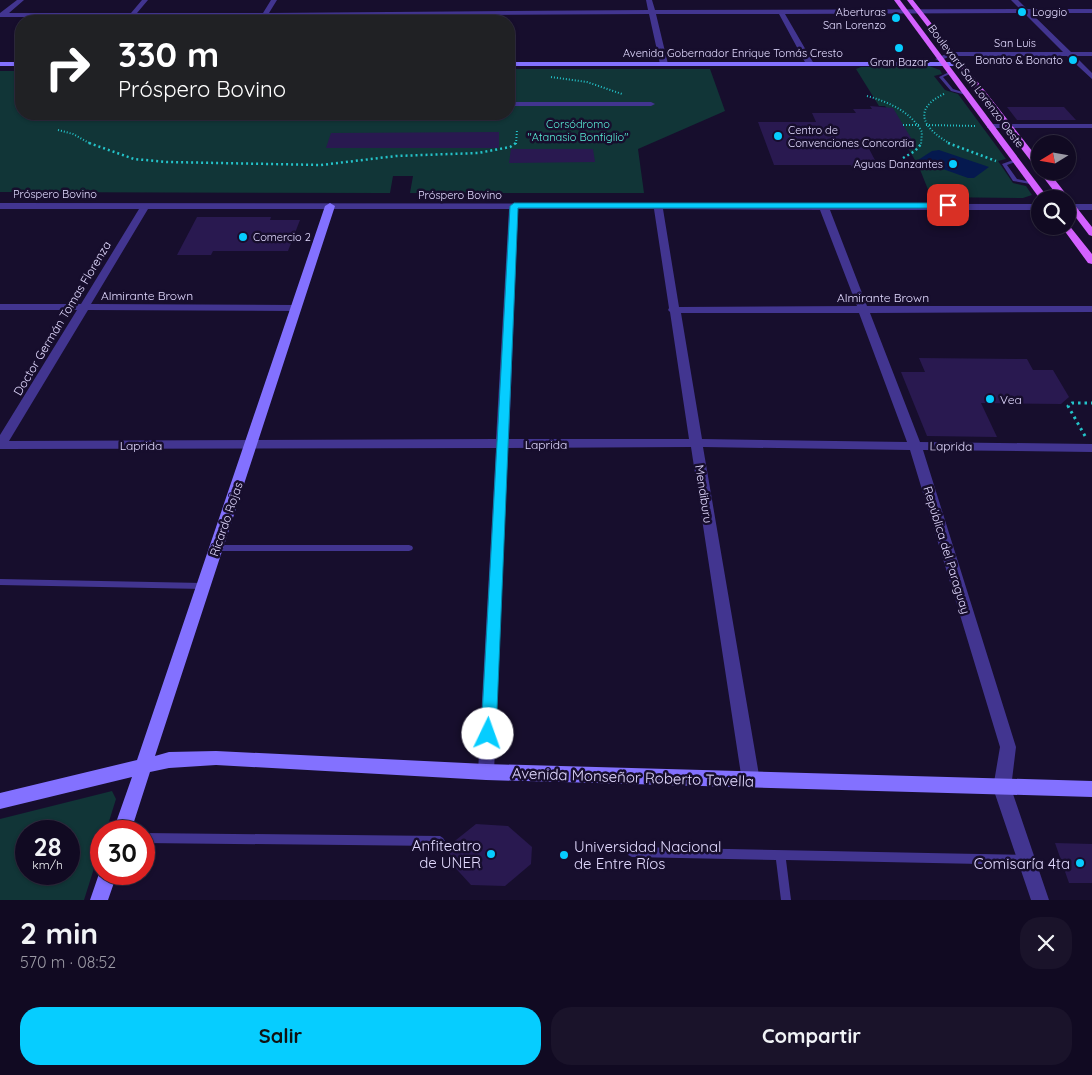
<!DOCTYPE html>
<html lang="es">
<head>
<meta charset="utf-8">
<style>
  body { margin:0; font-family:Quicksand,sans-serif; background:#1a132a; color:#f1f3f6; height:100vh; display:flex; flex-direction:column; font-size:19px; white-space:nowrap }
  * { box-sizing:border-box; margin:0 }
  p { font-size:16px; color:#9c9aa5 }
  .icon { flex:none; width:28px; height:28px; fill:none; stroke:currentColor; stroke-width:2; stroke-linecap:round; stroke-linejoin:round }
  .map { position:relative; height:900px; overflow:hidden }
  .details { display:flex; flex-direction:column; background:#110a22; flex:1 }
  .details>* { flex:none }
  .guide { position:absolute; left:15px; top:15px; width:500px; height:105px; border-radius:20px; box-shadow:0 1px 4px #0004,0 0 0 1px #302b40; background:#202124; color:#fff; overflow:hidden }
  .needle { width:32px; rotate:259deg }
  .buttons { position:absolute; left:1031px; top:135px; display:grid; gap:10px }
  .buttons a { display:grid; place-items:center; width:45px; height:45px; border-radius:50%; background:#110a22; box-shadow:0 1px 4px #0004,0 0 0 1px #302b40; font-size:25px }
  .speed { position:absolute; left:15px; top:820px; display:flex; gap:10px; font-size:25px; font-weight:700; text-align:center }
  .speed>* { display:grid; place-content:center; width:65px; height:65px; border-radius:50%; background:#110a22; box-shadow:0 1px 4px #0004,0 0 0 1px #302b40; line-height:1 }
  .speed small { font-size:12px; font-weight:400 }
  .speed .limit { border:8px solid #d22; background:#fff; color:#111 }
  .pin { position:absolute; display:grid; place-items:center; width:42px; height:42px; color:#fff; margin:-21px; border-radius:10px; box-shadow:0 2px 8px #0006 }
  .me { position:absolute; width:55px; margin:-28px; rotate:3deg; stroke-linejoin:round; filter:drop-shadow(0 0 4px #0008) }
  .turn { display:flex; align-items:center; gap:18px; height:105px; padding:0 20px; font-size:22px }
  .turn .icon { width:65px; height:65px; stroke-width:2.5 }
  .turn b { display:block; font-size:35px; line-height:42px }
  .round { display:grid; place-items:center; flex:none; width:52px; height:52px; border-radius:20px; background:#1a132a }
  .head { display:flex; align-items:center; justify-content:space-between; height:85px; padding:0 20px }
  h1 { font-size:30px; font-weight:700; line-height:38px }
  .primary-button { display:flex; gap:10px; margin-top:auto; padding:10px 20px }
  .primary-button a { flex:1; height:58px; border-radius:20px; background:#06cdff; color:#111; font-size:20px; font-weight:700; line-height:58px; text-align:center }
  .primary-button a+a { background:#1a132a; color:#f1f3f6 }
  .map>svg:first-child { display:block }
  .green { fill:#113537; fill-rule:evenodd }
  .water { fill:#05194f }
  .building { fill:#291950 }
  .lines { fill:none; stroke-linecap:round; stroke-linejoin:round }
  .path-far2 { stroke:#24c3c9; stroke-width:2; stroke-dasharray:1 2; stroke-linecap:butt }
  .path-far1 { stroke:#24c3c9; stroke-width:2.5; stroke-dasharray:2 3; stroke-linecap:butt }
  .path { stroke:#24c3c9; stroke-width:3; stroke-dasharray:2.5 4; stroke-linecap:butt }
  .lane { fill:#423590; fill-rule:evenodd }
  .street { fill:#423590; fill-rule:evenodd }
  .secondary { fill:#8371ff; fill-rule:evenodd }
  .primary { fill:#d461ff; fill-rule:evenodd }
  .route { fill:#06cdff; stroke:#0485a6 }
  .poi-dot { fill:#06cdff; stroke:#170e2d; stroke-width:2 }
  .labels { text-anchor:middle; dominant-baseline:central; stroke-width:5; stroke-linejoin:round; paint-order:stroke }
  .far-poi-label { font-size:11px; fill:#e2daff; stroke:#170e2d; text-anchor:end }
  .far-street-label { font-size:11px; fill:#e2daff; stroke:#170e2d }
  .far-park-label { font-size:11px; fill:#59ecd6; stroke:#170e2d }
  .street-label { font-size:12px; fill:#e2daff; stroke:#170e2d }
  .poi-label { font-size:12px; fill:#e2daff; stroke:#170e2d; text-anchor:start }
  .near-street-label { font-size:15px; fill:#e2daff; stroke:#170e2d }
  .near-poi-label { font-size:15px; fill:#e2daff; stroke:#170e2d; text-anchor:end }
</style>
</head>
<body>
<div class="map">
<svg width="1092" height="900" viewBox="0 0 1092 900">
  <rect width="100%" height="100%" fill="#170e2d"/>
  <!-- green -->
  <g class="green">
    <polygon points="929,66 940,70 942,74 934,76 945,90 958,94 1006,159 998,161 1013,183 1026,186 1032,195 1023,198 931,197 919,167 905,143 913,143 885,106 879,106 856,69 861,67"/>
    <polygon points="509,69 710,69 725,111 638,149 644,193 410,193 413,176 393,176 390,193 0,192 0,71 21,71 21,114 509,114"/>
    <path d="M112 791 116 799 106 831H101V846L84 900H0V819ZM69 831V874H26V831Z"/>
  </g>
  <!-- water -->
  <polygon class="water" points="939,150 989,167 974,178 968,178 918,160 932,151"/>
  <!-- building -->
  <g class="building">
    <polygon points="870,106 893,108 914,143 866,143 877,164 873,164 874,167 852,167 851,165 774,165 758,122 816,122 812,113 856,113 853,109 872,109"/>
    <polygon points="1007,107 1064,107 1076,120 1017,120"/>
    <polygon points="499,132 499,148 326,148 331,133"/>
    <polygon points="511,149 593,149 595,162 509,163"/>
    <polygon points="197,217 271,217 270,220 300,220 288,251 213,251 211,255 177,255"/>
    <polygon points="919,358 1027,359 1033,370 1053,370 1069,397 1061,404 981,403 997,437 927,436 901,372 925,372"/>
    <polygon points="476,824 508,826 532,847 531,864 505,886 471,885 449,861 451,844"/>
    <polygon points="1055,843 1092,844 1092,883 1069,883"/>
  </g>
  <g class="lines">
    <!-- path-far2 -->
    <g class="path-far2">
      <polyline points="551,77 587,82 622,94"/>
      <path d="M944 94C910 110 925 130 951 144"/>
      <path d="M867 96C889 102 911 112 922 132L921 144"/>
      <polyline points="903,125 920,125"/>
      <polyline points="926,125 977,126"/>
      <polyline points="58,130 73,134 91,144"/>
      <polyline points="516,144 517,130"/>
    </g>
    <!-- path-far1 -->
    <g class="path-far1">
      <polyline points="89,143 134,159 167,162 321,165 396,156 478,153 510,147 516,143"/>
      <polyline points="948,143 996,161"/>
      <polyline points="903,158 915,151 922,143"/>
    </g>
    <!-- path -->
    <polyline class="path" points="1085,436 1068,406 1072,403 1092,403"/>
    <!-- lane -->
    <g class="lane">
      <polygon points="949,72 952,73 943,77 953,89 966,93 966,95 951,91 939,77"/>
      <polygon points="1016,159 1018,159 1018,161 1007,165 1017,179 1036,183 1036,185 1013,181 1002,164"/>
      <polygon points="216,545 409,545 412,546 413,548 412,550 409,551 216,551 213,550 212,548 213,546"/>
      <polygon points="0,579 203,583 206,584 207,586 206,588 203,589 0,585"/>
      <polygon points="144,833 440,836 443,838 445,841 443,844 440,846 144,843"/>
      <polygon points="632,847 1026,855 1030,857 1031,860 1030,863 1026,865 786,860 791,900 781,900 776,860 632,857 628,855 627,852 628,849"/>
    </g>
    <!-- street -->
    <g class="street">
      <polygon points="17,0 24,0 9,13 131,13 142,0 148,0 137,13 263,13 271,0 277,0 269,13 648,10 646,0 652,0 655,10 1020,9 1011,0 1018,0 1027,9 1092,9 1092,13 1031,13 1071,52 1092,52 1092,56 1075,56 1092,73 1092,79 1067,56 951,56 939,61 935,59 950,52 1063,52 1024,13 785,14 814,64 810,66 806,64 779,14 656,14 668,64 664,66 660,64 649,14 134,17 129,21 126,19 127,17 0,17 0,13"/>
      <polygon points="509,102 651,102 655,104 651,106 509,106"/>
      <rect x="987" y="124" width="105" height="4"/>
      <path d="M0 203 1040 204V210H830L867 306H1092V312L870 313 920 442 1092 444V452L923 450 1016 747 1011 788 1049 900H1031L993 788 1000 747 910 450 703 447 760 781 757 786 751 789 745 786 742 781 691 447 508 448 494 772 492 777 486 780 480 777 478 772 496 448 0 449V435L77 310H0V304H81L139 209H0ZM148 209H509L496 439 9 441 88 310 295 311 300 308 295 305 91 304ZM518 209H654L669 308 668 310 670 312 689 439H509ZM663 209 820 210 857 306 679 307ZM681 313H859L907 442 702 439Z"/>
      <rect x="1068" y="204" width="24" height="6"/>
    </g>
    <!-- secondary -->
    <g class="secondary">
      <rect x="0" y="62" width="21" height="4"/>
      <polygon points="509,62 958,62 962,64 958,66 509,66"/>
      <polygon points="330,203 335,206 155,756 169,752 216,751 486,764 1092,781 1092,797 486,780 216,765 169,768 150,772 131,831 113,831 132,777 0,809 0,793 137,760 325,206"/>
      <polygon points="101,868 101,874 117,874 108,900 90,900"/>
    </g>
    <!-- primary -->
    <g class="primary">
      <polygon points="894,0 900,0 1049,199 1040,199"/>
      <polygon points="907,0 913,0 1040,161 1040,171 1048,171 1092,227 1092,236 1089,235 1068,207 1068,199 1060,199 1040,173 1040,170 1037,169"/>
      <polygon points="1068,224 1092,254 1092,264 1088,263 1061,226 1068,226"/>
    </g>
  </g>
  <!-- route -->
  <polygon class="route" points="514,203 948,203 952,205 948,208 518,208 496,734 494,738 488,740 483,738 481,734 510,206"/>
  <!-- markers -->
  <g class="poi-dot">
    <circle cx="1022" cy="12" r="5"/>
    <circle cx="896" cy="18" r="5"/>
    <circle cx="899" cy="48" r="5"/>
    <circle cx="1073" cy="60" r="5"/>
    <circle cx="778" cy="136" r="5"/>
    <circle cx="953" cy="164" r="5"/>
    <circle cx="243" cy="237" r="5"/>
    <circle cx="990" cy="399" r="5"/>
    <circle cx="491" cy="854" r="5"/>
    <circle cx="564" cy="855" r="5"/>
    <circle cx="1080" cy="863" r="5"/>
  </g>
  <g class="labels">
    <!-- far-poi labels -->
    <g class="far-poi-label">
      <text x="886" y="12">Aberturas<tspan x="886" dy="13">San Lorenzo</tspan></text>
      <text x="1032" y="12" text-anchor="start">Loggio</text>
      <text x="1063" y="60">Bonato &amp; Bonato</text>
      <text x="899" y="62" text-anchor="middle">Gran Bazar</text>
      <text x="788" y="130" text-anchor="start">Centro de<tspan x="788" dy="13">Convenciones Concordia</tspan></text>
      <text x="943" y="164">Aguas Danzantes</text>
      <text x="253" y="237" text-anchor="start">Comercio 2</text>
    </g>
    <!-- far-street labels -->
    <g class="far-street-label">
      <text x="1015" y="43">San Luis</text>
      <text x="733" y="53">Avenida Gobernador Enrique Tomás Cresto</text>
      <text transform="translate(976 86) rotate(53)">Boulevard San Lorenzo Oeste</text>
      <text x="55" y="194">Próspero Bovino</text>
      <text x="460" y="195">Próspero Bovino</text>
    </g>
    <!-- far-park labels -->
    <g class="far-park-label">
      <text x="578" y="124">Corsódromo<tspan x="578" dy="13">"Atanasio Bonfiglio"</tspan></text>
    </g>
    <!-- street labels -->
    <g class="street-label">
      <text x="147" y="295">Almirante Brown</text>
      <text x="883" y="297">Almirante Brown</text>
      <text transform="translate(62 318) rotate(-59)">Doctor Germán Tomas Florenza</text>
      <text x="546" y="444">Laprida</text>
      <text x="141" y="445">Laprida</text>
      <text transform="translate(951 446) rotate(1)">Laprida</text>
      <text transform="translate(704 494) rotate(81)">Mendiburu</text>
      <text transform="translate(226 519) rotate(-71)">Ricardo Rojas</text>
      <text transform="translate(947 550) rotate(73)">República del Paraguay</text>
    </g>
    <!-- poi labels -->
    <g class="poi-label">
      <text x="1000" y="399">Vea</text>
    </g>
    <!-- near-street labels -->
    <g class="near-street-label">
      <text transform="translate(633 777) rotate(2)">Avenida Monseñor Roberto Tavella</text>
    </g>
    <!-- near-poi labels -->
    <g class="near-poi-label">
      <text x="481" y="845">Anfiteatro<tspan x="481" dy="17">de UNER</tspan></text>
      <text x="574" y="846" text-anchor="start">Universidad Nacional<tspan x="574" dy="17">de Entre Ríos</tspan></text>
      <text x="1070" y="863">Comisaría 4ta</text>
    </g>
  </g>
</svg>
<div class="buttons">
<a><svg class="needle" viewBox="-14 -14 28 28"><path d="M0-13l5 13h-10z" fill="#e53935"/><path d="M0 13l5-13h-10z" fill="#9c9aa5"/></svg></a>
<a><svg class="icon" aria-label="search" viewBox="0 0 24 24"><circle cx="10" cy="10" r="6"/><path d="M15 15l6 6"/></svg></a>
</div>
<div class="speed"><div>28<small>km/h</small></div><div class="limit">30</div></div>
<div class="pin" style="left:948px;top:205px;background:#d93025"><svg class="icon" aria-label="arrive" viewBox="0 0 24 24"><path d="M6 21V4h12l-3 4 3 4H6"/></svg></div>
<svg class="me" style="left:488px;top:734px" viewBox="-20 -20 40 40"><circle r="19" fill="#fff"/><path d="M0-13L10 11 0 6-10 11z" fill="#06cdff"/></svg>
<div class="guide">
<div class="turn"><svg class="icon" aria-label="right" viewBox="0 0 24 24"><path d="M7 20v-9h11M14 6l5 5-5 5"/></svg><div><b>330 m</b>Próspero Bovino</div></div>
</div>
</div>
<section class="details">
<div class="head"><div><h1>2 min</h1><p>570 m · 08:52</p></div><a class="round"><svg class="icon" aria-label="close" viewBox="0 0 24 24"><path d="M6 6l12 12M18 6L6 18"/></svg></a></div>
<div class="primary-button"><a>Salir</a><a>Compartir</a></div>
</section>
</body>
</html>
